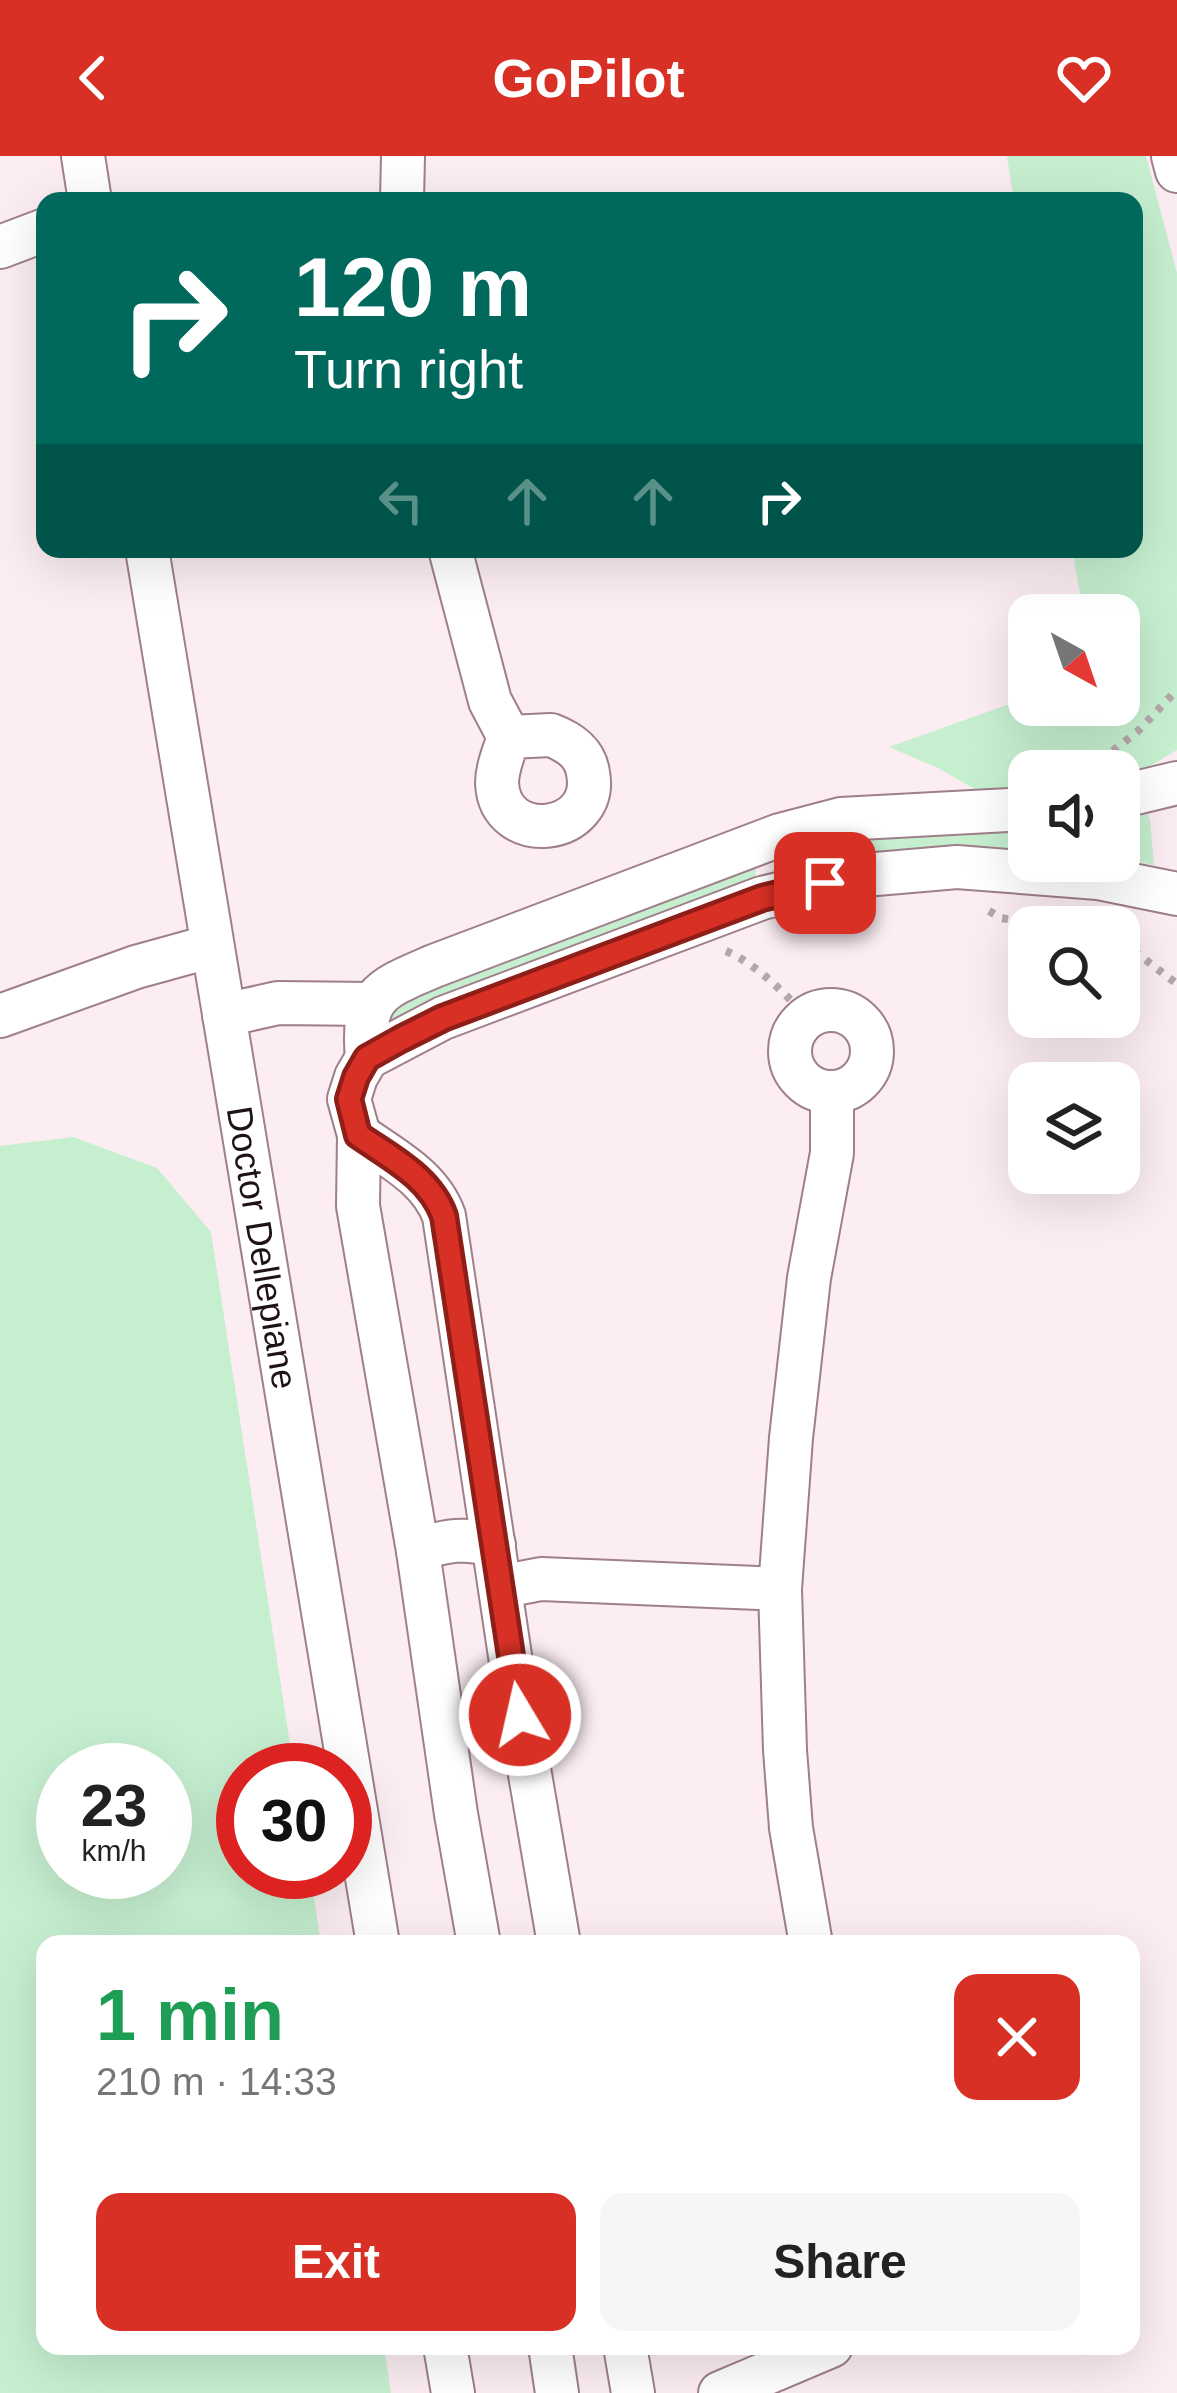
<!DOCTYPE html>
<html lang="en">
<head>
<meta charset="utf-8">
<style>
  body { margin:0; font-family:Arial,sans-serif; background:#f6f6f6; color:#222; height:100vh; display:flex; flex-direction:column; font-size:45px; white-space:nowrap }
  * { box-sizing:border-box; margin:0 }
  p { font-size:39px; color:#767676 }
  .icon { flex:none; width:66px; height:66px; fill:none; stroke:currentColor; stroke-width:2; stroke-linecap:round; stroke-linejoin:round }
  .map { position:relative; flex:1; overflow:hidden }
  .details { position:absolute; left:36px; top:1779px; width:1104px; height:420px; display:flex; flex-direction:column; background:#fff; border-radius:24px; box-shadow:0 12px 48px #0002 }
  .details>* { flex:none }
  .guide { position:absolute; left:36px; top:36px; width:1107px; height:366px; border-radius:24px; box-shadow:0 12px 48px #0002; background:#00695c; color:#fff; overflow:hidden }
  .needle { width:78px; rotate:140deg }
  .fabs { position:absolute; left:1008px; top:438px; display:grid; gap:24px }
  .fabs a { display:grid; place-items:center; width:132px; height:132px; border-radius:24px; background:#fff; box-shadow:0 12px 48px #0002; font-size:60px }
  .speed { position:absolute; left:36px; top:1587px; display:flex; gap:24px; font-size:60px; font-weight:700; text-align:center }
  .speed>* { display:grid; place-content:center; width:156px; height:156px; border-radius:50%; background:#fff; box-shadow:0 12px 48px #0002; line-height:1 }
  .speed small { font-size:30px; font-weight:400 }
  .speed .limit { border:18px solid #d22; background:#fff; color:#111 }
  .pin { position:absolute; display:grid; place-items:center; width:102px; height:102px; color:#fff; margin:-51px; border-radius:24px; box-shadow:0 6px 18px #0006 }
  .me { position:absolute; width:132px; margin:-66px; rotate:351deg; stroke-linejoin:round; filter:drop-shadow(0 0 9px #0008) }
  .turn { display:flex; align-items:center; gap:42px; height:252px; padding:0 60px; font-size:54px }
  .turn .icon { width:156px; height:156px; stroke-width:2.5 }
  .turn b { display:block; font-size:84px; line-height:102px }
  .lanes { display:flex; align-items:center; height:114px; padding:0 60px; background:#0003; justify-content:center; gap:60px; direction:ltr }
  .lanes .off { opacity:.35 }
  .round { display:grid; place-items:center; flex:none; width:126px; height:126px; border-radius:24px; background:#f6f6f6 }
  .overview { display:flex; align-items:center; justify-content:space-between; height:204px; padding:0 60px }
  h1 { font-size:72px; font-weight:700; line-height:90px; color:#1e9e55 }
  .button { display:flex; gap:24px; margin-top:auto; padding:24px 60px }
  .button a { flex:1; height:138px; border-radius:24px; background:#d93025; color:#fff; font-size:48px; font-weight:700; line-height:138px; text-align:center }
  .button a+a { background:#f6f6f6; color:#222 }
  header { display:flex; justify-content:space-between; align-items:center; height:156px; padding:0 60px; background:#d93025; color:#fff; font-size:54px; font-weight:700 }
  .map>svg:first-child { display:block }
  .green { fill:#c6efd0; fill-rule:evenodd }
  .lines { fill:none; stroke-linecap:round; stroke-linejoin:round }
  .minor-casing { stroke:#9f7f89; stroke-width:46 }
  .path { stroke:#b4a7ab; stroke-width:8; stroke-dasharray:6 9; stroke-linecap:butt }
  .minor { stroke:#fff; stroke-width:42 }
  .route-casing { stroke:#8d1f18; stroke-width:30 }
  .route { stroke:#d93025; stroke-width:21 }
  .labels { text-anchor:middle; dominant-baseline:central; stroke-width:9; stroke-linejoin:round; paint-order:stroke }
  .street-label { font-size:36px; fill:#1e1216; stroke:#fefefe }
</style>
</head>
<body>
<header><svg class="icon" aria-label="back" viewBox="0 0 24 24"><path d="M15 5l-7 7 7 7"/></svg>GoPilot<svg class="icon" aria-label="heart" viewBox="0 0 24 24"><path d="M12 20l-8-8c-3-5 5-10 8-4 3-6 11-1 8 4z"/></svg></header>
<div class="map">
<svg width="1177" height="2237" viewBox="0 0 1177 2237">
  <rect width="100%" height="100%" fill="#fbedf1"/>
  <!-- green -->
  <g class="green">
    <polygon points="1007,0 1146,0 1177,117 1177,594 1119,629 1119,615 1029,615 1029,641 987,640 938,612 889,591 1029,541 1029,549 1119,549 1119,459 1084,459 1072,393 1134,393 1134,45 1014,45"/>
    <polygon points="1142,658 1148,658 1150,664 1154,709 1119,702 1119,664 1132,663"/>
    <polygon points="1029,671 1029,701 805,712 799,706 800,697 809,689 825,686"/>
    <polygon points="749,710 756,714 755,723 396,864 391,863 393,857 422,836"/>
    <path d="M73 981 157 1012 211 1076 294 1614H243V1716H310L321 1788H45V2190H384L391 2237H0V990ZM165 1614V1716H63V1614Z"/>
  </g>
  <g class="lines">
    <defs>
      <g id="minor">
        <polyline points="83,0 90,45"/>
        <polyline points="1173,0 1177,15"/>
        <polyline points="402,45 403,0"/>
        <polyline points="0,91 45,74"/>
        <path id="s1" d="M147 393 378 1788"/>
        <polyline points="450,393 490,545 509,581"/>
        <path d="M551 579C569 586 585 596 588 617 600 679 500 692 497 627 497 612 504 596 509 581Z"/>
        <polyline points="1119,641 1177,627"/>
        <circle cx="831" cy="895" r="41"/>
        <polyline points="224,859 278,847 371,848"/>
        <polyline points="0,860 136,811 212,790"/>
        <path d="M367 902C361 839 380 833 434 810L780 679 841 663 1029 653"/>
        <path d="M359 979C391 1002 430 1021 444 1060L512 1513 559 1788"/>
        <path d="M418 1395C445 1383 466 1382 494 1389"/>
        <polyline points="500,1431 541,1423 780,1433"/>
        <polyline points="479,1788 456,1658 418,1395 358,1050 359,979 349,943 356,921 367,902 443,862 762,742 853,720 957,711 1098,722 1177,738"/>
        <polyline points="811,1788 791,1672 785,1594 780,1433 791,1282 809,1122 832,997 832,936"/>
        <polyline points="445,2190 453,2237"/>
        <polyline points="550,2190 557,2237"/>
        <polyline points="625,2190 633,2237"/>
        <polyline points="720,2237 831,2190"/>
      </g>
    </defs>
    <!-- minor casing -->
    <use href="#minor" class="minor-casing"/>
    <!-- path -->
    <g class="path">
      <polyline points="1101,604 1137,576 1177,534"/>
      <polyline points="989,755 1001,762 1057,771"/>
      <polyline points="1119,791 1138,798 1177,828"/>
      <path d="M726 795C758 809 784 837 808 862"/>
    </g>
    <!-- minor -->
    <use href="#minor" class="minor"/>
  </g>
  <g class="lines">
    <defs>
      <path id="route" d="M520 1559 444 1060C430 1021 391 1002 358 979L349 943 356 921 367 902 401 883 443 862 762 742 825 727"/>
    </defs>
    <!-- route casing -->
    <use href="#route" class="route-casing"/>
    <!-- route -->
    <use href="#route" class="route"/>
  </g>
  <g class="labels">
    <!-- street labels -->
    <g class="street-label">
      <text stroke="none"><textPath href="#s1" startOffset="708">Doctor Dellepiane</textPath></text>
    </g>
  </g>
</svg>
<div class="fabs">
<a><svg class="needle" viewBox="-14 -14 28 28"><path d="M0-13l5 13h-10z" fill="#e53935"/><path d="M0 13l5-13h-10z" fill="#767676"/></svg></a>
<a><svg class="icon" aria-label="sound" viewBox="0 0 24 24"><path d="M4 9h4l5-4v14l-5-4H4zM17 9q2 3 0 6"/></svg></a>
<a><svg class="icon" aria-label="search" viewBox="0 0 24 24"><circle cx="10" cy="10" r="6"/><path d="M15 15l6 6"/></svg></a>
<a><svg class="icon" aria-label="layers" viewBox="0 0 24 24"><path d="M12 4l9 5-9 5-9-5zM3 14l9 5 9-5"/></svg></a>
</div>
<div class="speed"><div>23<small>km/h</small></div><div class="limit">30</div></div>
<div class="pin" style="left:825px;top:727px;background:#d93025"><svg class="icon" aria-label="arrive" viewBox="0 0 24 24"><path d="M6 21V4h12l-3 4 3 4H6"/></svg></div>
<svg class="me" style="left:520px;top:1559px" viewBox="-20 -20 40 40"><circle r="17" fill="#d93025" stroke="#fff" stroke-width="3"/><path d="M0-11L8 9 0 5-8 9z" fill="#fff"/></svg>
<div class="guide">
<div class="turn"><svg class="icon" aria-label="right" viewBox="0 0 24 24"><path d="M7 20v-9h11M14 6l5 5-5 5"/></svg><div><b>120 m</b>Turn right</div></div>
<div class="lanes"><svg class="icon off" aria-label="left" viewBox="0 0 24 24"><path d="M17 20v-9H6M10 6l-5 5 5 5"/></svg><svg class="icon off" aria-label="ahead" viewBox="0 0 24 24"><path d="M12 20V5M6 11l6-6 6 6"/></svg><svg class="icon off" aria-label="ahead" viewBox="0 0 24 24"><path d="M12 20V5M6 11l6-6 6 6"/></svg><svg class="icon" aria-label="right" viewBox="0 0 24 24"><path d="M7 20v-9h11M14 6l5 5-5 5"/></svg></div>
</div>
<section class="details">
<div class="overview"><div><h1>1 min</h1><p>210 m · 14:33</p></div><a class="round" style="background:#d93025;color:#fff"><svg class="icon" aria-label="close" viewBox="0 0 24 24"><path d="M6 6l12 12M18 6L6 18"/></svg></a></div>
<div class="button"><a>Exit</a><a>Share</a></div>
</section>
</div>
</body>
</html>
